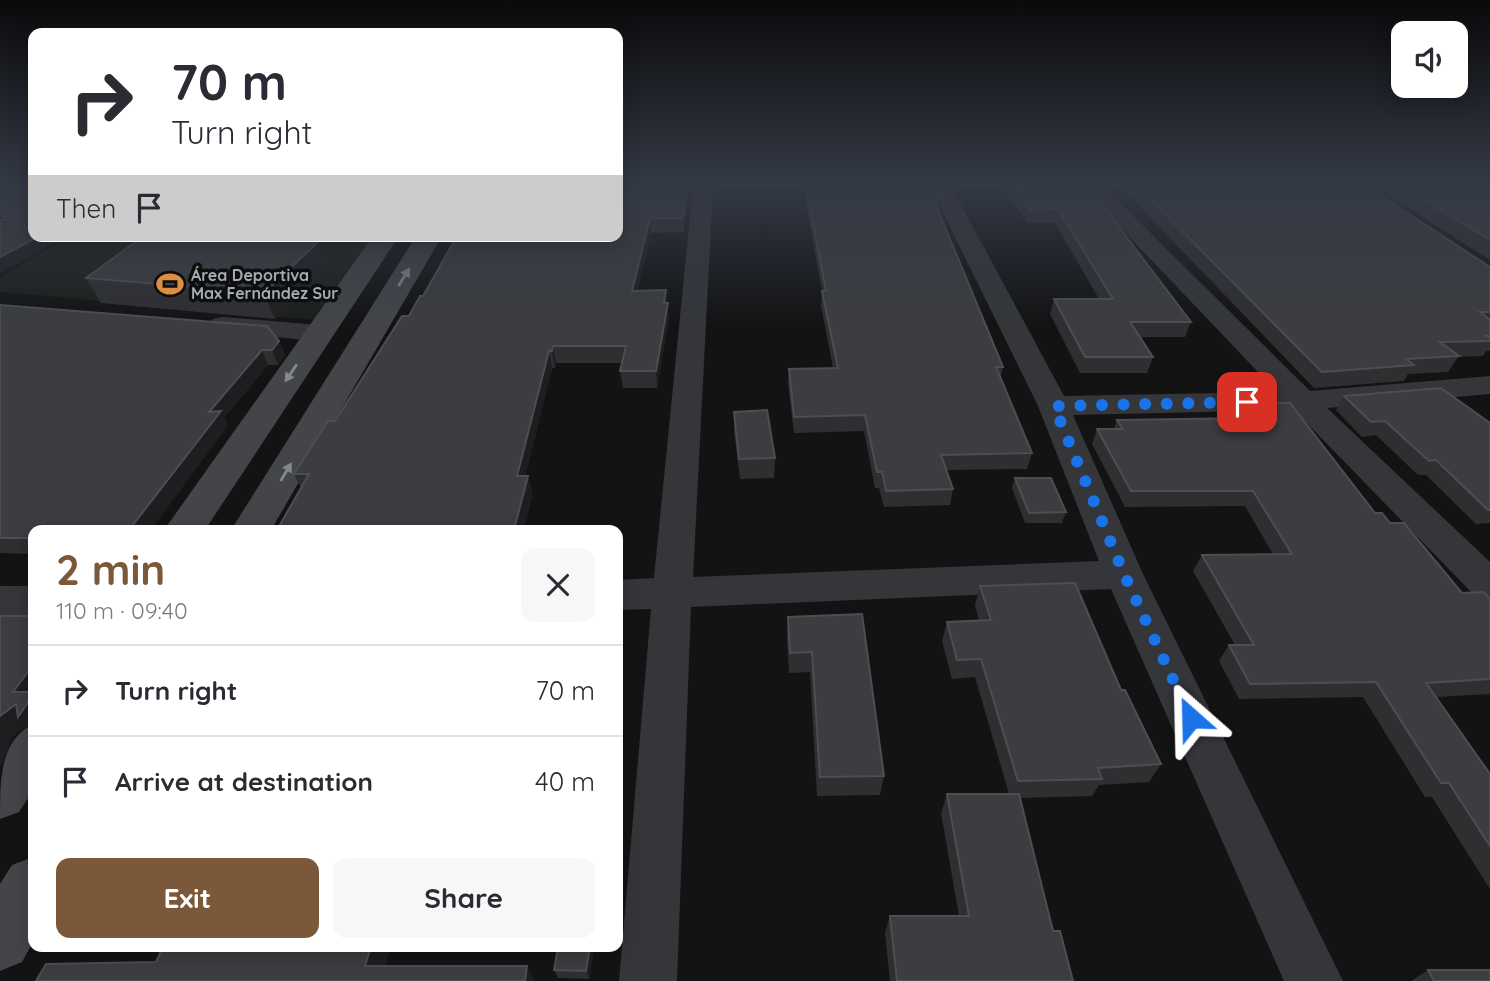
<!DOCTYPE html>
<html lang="en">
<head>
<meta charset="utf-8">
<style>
  body { margin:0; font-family:Quicksand,sans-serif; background:#f7f7f7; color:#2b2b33; height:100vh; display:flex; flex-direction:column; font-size:26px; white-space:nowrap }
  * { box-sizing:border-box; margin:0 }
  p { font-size:23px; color:#7c7c81 }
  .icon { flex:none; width:38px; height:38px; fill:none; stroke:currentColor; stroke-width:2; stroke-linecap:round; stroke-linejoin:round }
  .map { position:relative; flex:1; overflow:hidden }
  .details { position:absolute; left:28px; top:525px; width:595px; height:427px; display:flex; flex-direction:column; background:#fff; border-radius:14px; box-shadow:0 4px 18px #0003 }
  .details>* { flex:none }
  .banner { position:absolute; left:28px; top:28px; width:595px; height:214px; border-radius:14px; box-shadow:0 4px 18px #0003; background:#fff; color:#2b2b33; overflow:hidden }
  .fabs { position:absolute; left:1391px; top:21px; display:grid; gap:14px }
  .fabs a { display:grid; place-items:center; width:77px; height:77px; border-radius:14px; background:#fff; box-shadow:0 4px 18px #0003; font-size:35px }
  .pin { position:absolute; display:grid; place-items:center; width:60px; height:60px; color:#fff; margin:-30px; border-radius:14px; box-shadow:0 4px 10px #0006 }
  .me { position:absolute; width:77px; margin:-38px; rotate:335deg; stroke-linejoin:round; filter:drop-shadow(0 0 5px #0008) }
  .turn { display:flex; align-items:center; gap:24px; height:147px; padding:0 28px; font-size:32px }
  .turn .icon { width:91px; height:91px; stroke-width:2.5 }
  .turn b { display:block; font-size:49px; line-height:60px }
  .then { display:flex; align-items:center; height:66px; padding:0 28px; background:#0003; gap:14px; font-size:26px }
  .round { display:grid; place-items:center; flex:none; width:74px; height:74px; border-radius:14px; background:#f7f7f7 }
  .overview { display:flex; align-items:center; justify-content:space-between; height:119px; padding:0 28px }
  h1 { font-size:42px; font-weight:700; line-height:52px; color:#7b583a }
  .cta { display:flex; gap:14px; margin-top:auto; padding:14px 28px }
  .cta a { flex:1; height:80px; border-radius:14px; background:#7b583a; color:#fff; font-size:28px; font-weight:700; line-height:80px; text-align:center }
  .cta a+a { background:#f7f7f7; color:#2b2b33 }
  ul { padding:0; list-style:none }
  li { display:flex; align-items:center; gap:21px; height:91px; padding:0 28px; border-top:2px solid #e1e1e2 }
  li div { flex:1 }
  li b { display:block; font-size:26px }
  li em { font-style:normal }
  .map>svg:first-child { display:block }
  .green { fill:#1a1f1a }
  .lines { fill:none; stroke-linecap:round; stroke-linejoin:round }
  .street { fill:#343639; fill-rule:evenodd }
  .secondary { fill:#434549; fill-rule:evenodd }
  .wall { fill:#2f2f32 }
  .shaded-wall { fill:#1e1e20 }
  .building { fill:#3c3d40; stroke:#4c4e52; stroke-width:2 }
  .oneway { fill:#83888e }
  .route { stroke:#1a73e8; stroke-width:12; stroke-dasharray:0 21.6 }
  .labels { text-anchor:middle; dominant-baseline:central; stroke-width:7; stroke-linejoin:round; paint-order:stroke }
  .far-poi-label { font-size:16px; font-weight:bold; fill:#a6acb3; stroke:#0e0e0f; text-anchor:start }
</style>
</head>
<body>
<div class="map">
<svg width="1490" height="981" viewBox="0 0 1490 981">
  <rect width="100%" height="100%" fill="#131314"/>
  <!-- green -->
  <polygon class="green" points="71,236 374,236 314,320 0,292 0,277"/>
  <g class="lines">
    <!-- street -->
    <g class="street">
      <polygon points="693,186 713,186 693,577 1099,561 1038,406 930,186 951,186 1064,396 1277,392 1081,186 1103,186 1310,391 1490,376 1490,394 1327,408 1490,562 1490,601 1476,597 1294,410 1073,415 1143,574 1343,981 1284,981 1111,589 691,607 677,981 619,981 651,609 618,610 618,580 654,578"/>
      <polygon points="223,317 318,325 328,327 332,333 328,339 318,341 213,331 209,325 213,319"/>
      <rect x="0" y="586" width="33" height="30"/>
    </g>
    <!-- secondary -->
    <g class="secondary">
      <polygon points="373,236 399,236 205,530 164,530"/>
      <polygon points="416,236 442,236 271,530 231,530"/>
      <path d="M33 724V791L19 812 0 819C0 778 0 741 33 724Z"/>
      <polygon points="33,857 33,942 22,962 0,971 0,884 12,865"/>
    </g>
  </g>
  <!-- wall -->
  <g class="wall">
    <polygon points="689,186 684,232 651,233 637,291 667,303 669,319 657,388 623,388 620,371 622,363 556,363 555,368 552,368 525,476 533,494 301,488 294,474 335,421 409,316 423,296 457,238 456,236 618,236"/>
    <polygon points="803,186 934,186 941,199 939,213 1003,367 1000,379 1032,453 1027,469 946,470 953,489 950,505 884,507 879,488 875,488 864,431 794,433 788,384 789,369 833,368 821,306 822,291"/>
    <polygon points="1002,186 1088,186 1191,322 1185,337 1140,337 1153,357 1147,373 1080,373 1050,314 1054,299 1099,299 1055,223 1027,223"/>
    <polygon points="1120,186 1366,186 1490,267 1490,351 1486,351 1483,356 1458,357 1448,372 1408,374 1404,381 1314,388"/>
    <polygon points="1374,186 1490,186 1490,260"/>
    <polygon points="329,265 275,319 101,303 86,278"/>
    <polygon points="0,305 279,341 285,355 278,365 268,365 224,418 228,426 33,530 33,554 0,553"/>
    <polygon points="1344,396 1490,423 1490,523 1476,524 1426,475 1418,475 1376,435 1362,437 1336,410"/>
    <polygon points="1239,403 1375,513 1390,523 1462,593 1490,599 1490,694 1436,697 1490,774 1490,889 1432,797 1425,797 1363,697 1239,699 1219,661 1229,645 1235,645 1193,571 1202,555 1273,554 1245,506 1125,507 1092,444 1097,429 1114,429 1117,420 1232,418"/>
    <polygon points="734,412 775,458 774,478 740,479 734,431"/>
    <polygon points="1015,478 1066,512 1062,523 1025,523 1012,488"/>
    <polygon points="980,586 1121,690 1161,764 1149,782 1099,785 1092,796 1020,798 1053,931 1073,981 890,981 885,933 890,916 959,916 941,813 947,794 1009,794 975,677 952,679 942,641 947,622 979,621 975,605"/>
    <polygon points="862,614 884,776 880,795 817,796 810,672 789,673 787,637 788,617"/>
    <polygon points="558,947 594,947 589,979 558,978 554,970"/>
    <polygon points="1428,970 1490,981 1411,981"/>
  </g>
  <!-- shaded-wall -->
  <g class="shaded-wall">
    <polygon points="687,186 689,186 684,232 683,218"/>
    <polygon points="650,218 651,233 633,307 632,291"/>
    <polygon points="39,236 69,236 0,273 0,257"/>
    <polygon points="320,240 329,265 275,319 264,293"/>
    <polygon points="666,290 669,319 657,388 656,371"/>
    <polygon points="279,341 285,355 278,365 272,350"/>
    <polygon points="553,346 556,363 555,368 552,351"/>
    <polygon points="262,350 268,365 224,418 228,426 151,530 129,530 209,412"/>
    <polygon points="549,351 552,368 521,494 517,476"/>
    <polygon points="528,476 533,494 524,530 514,530"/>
    <polygon points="33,665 33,732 27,726 12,738 0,768 0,716 16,704 13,692"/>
    <polygon points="371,947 391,947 381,981 365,966"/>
    <polygon points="590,947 594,947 589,979 586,971"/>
    <polygon points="527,966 535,981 525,981"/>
  </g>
  <!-- building -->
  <g class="building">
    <polygon points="0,186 33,186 33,236 39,236 0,257 0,221 8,216 0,216"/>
    <polygon points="618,186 687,186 683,218 650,218 632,291 666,290 664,303 668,303 656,371 620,371 626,346 553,346 552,351 549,351 517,476 528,476 514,530 277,530 309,474 294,474 328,421 335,421 402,316 409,316 420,296 423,296 457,236 618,236"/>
    <polygon points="806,186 934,186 941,199 934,200 1003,367 996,367 1032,453 941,455 953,489 886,491 882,472 877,472 865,415 794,417 789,369 838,368 822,291 826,291"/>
    <polygon points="1014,186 1088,186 1191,322 1130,322 1153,357 1085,357 1054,299 1113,299 1058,209 1030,210"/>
    <polygon points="1137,186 1366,186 1490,267 1490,312 1480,312 1490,320 1490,336 1487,336 1490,338 1490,341 1440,342 1459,356 1406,359 1414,365 1322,372"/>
    <polygon points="1401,186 1490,186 1490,240"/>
    <polygon points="141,238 320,240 264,293 86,278"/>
    <polygon points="0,305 267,326 279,341 272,350 262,350 209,412 221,411 129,530 33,530 33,538 0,538"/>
    <polygon points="1441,388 1490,423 1490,510 1488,510 1436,460 1429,461 1385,421 1371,422 1344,396"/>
    <polygon points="1239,403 1290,403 1375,513 1382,513 1390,523 1404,523 1462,593 1484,592 1490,599 1490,679 1426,683 1490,774 1490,846 1449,783 1441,783 1376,682 1250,684 1229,645 1254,645 1202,555 1292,554 1253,491 1131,491 1097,429 1123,429 1117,420 1249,418"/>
    <polygon points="767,410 775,458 739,459 734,412"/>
    <polygon points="1015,478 1051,478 1066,512 1029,513"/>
    <polygon points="1075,583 1121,690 1125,690 1161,764 1098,768 1102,779 1018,781 981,659 957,660 947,622 991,620 980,586"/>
    <polygon points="862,614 884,776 820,777 812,652 790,653 788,617"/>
    <polygon points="0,616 33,616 33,665 13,692 33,692 33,695 18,717 16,704 0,716"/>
    <polygon points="947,794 1019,794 1053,931 1060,931 1073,981 897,981 890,916 969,916"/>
    <polygon points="163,947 371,947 365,966 527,966 525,981 36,981 46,964 156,962"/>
    <polygon points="558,947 590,947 586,971 554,970"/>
    <polygon points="1428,970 1490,970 1490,981 1434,981"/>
  </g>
  <!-- one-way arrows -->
  <defs><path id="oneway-solid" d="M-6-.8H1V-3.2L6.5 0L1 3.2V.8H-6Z" transform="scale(1.75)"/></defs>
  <g class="oneway">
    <use href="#oneway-solid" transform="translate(404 277) rotate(-58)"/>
    <use href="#oneway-solid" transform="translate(291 373) rotate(124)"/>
    <use href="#oneway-solid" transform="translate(286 472) rotate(-59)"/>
  </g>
  <!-- sky -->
  <linearGradient id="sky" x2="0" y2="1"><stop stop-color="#0a0a0b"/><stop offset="0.57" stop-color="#333945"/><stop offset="1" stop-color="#333945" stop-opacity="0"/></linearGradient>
  <rect width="1490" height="324" fill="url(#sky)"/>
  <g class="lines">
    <!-- route -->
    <polyline class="route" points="1191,718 1124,574 1054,406 1247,402"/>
  </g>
  <!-- icons -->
  <defs>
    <symbol id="stadium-bare" viewBox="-9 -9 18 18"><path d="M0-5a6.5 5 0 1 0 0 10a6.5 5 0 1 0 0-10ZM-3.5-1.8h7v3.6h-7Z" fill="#dc8e43" stroke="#0e0e0f" stroke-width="2.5" paint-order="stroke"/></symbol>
  </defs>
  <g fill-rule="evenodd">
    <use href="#stadium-bare" x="151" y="265" width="38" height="38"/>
  </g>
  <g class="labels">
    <!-- far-poi labels -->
    <g class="far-poi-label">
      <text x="191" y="275">Área Deportiva<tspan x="191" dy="18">Max Fernández Sur</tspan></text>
    </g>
  </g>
</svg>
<div class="fabs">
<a><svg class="icon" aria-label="sound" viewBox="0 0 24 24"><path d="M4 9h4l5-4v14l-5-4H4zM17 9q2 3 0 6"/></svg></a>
</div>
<div class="pin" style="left:1247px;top:402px;background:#d93025"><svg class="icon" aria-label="arrive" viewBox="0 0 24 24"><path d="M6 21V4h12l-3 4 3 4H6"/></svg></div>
<svg class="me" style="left:1191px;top:718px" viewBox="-20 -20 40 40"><path d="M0-17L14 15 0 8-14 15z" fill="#1a73e8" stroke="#fff" stroke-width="4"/></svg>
<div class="banner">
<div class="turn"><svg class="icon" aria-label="right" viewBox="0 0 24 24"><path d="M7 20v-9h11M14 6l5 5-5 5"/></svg><div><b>70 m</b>Turn right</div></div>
<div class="then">Then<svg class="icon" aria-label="arrive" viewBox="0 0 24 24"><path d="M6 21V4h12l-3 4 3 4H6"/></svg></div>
</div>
<section class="details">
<div class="overview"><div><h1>2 min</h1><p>110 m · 09:40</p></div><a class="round"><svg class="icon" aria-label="close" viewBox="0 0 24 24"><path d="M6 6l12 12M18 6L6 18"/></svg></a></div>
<ul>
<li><svg class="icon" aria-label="right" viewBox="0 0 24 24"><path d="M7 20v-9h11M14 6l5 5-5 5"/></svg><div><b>Turn right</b></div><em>70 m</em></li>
<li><svg class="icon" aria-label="arrive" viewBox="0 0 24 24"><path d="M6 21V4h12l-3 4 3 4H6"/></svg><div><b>Arrive at destination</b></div><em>40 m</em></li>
</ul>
<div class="cta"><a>Exit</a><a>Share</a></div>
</section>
</div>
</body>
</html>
